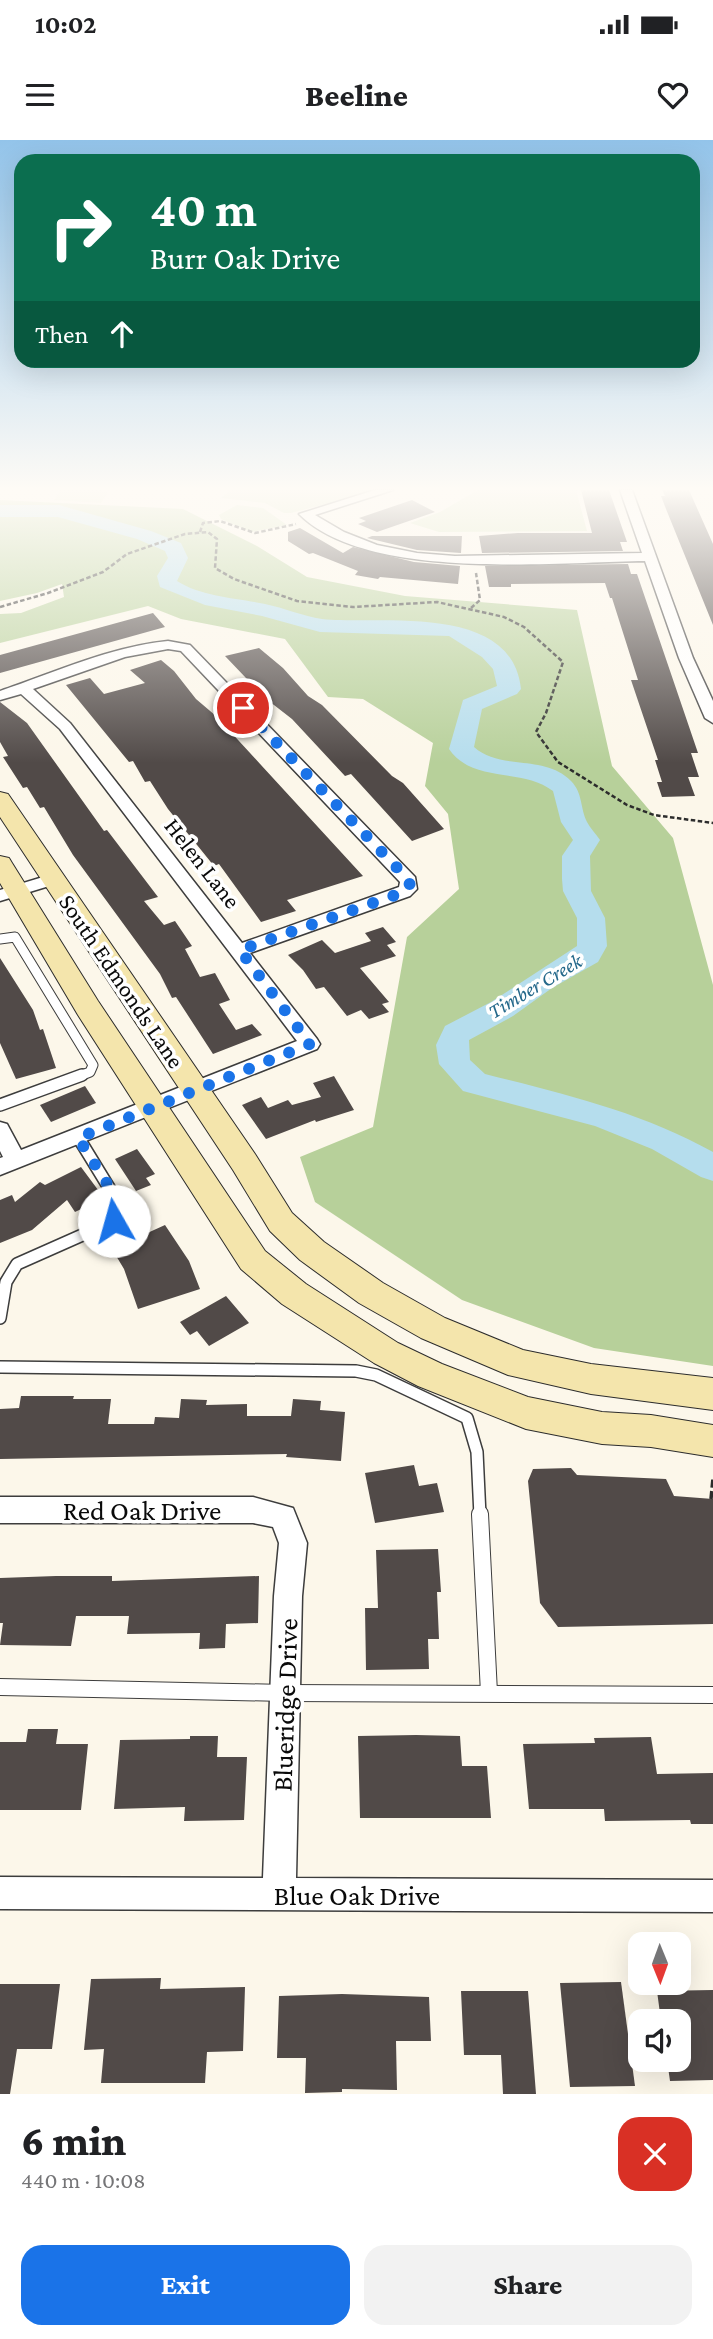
<!DOCTYPE html>
<html lang="en">
<head>
<meta charset="utf-8">
<style>
  body { margin:0; font-family:"Crimson Pro",serif; background:#f2f2f2; color:#202124; height:100vh; display:flex; flex-direction:column; font-size:26px; white-space:nowrap }
  * { box-sizing:border-box; margin:0 }
  p { font-size:23px; color:#757577 }
  .icon { flex:none; width:38px; height:38px; fill:none; stroke:currentColor; stroke-width:2; stroke-linecap:round; stroke-linejoin:round }
  .map { position:relative; height:1954px; overflow:hidden }
  .details { display:flex; flex-direction:column; background:#fff; flex:1 }
  .details>* { flex:none }
  .top-card { position:absolute; left:14px; top:14px; width:686px; height:214px; border-radius:21px; box-shadow:0 7px 28px #0002; background:#0b6e4f; color:#fff; overflow:hidden }
  .needle { width:46px; rotate:179deg }
  .controls { position:absolute; left:628px; top:1792px; display:grid; gap:14px }
  .controls a { display:grid; place-items:center; width:63px; height:63px; border-radius:14px; background:#fff; box-shadow:0 7px 28px #0002; font-size:35px }
  .pin { position:absolute; display:grid; place-items:center; width:60px; height:60px; color:#fff; margin:-30px; border:4px solid #fff; border-radius:50%; box-shadow:0 2px 7px #0007 }
  .me { position:absolute; width:77px; margin:-38px; rotate:353deg; stroke-linejoin:round; filter:drop-shadow(0 0 5px #0008) }
  .turn { display:flex; align-items:center; gap:24px; height:147px; padding:0 21px; font-size:32px }
  .turn .icon { width:91px; height:91px; stroke-width:2.5 }
  .turn b { display:block; font-size:49px; line-height:60px }
  .then { display:flex; align-items:center; height:66px; padding:0 21px; background:#0003; gap:14px; font-size:26px }
  .round { display:grid; place-items:center; flex:none; width:74px; height:74px; border-radius:21px; background:#f2f2f2 }
  .headline { display:flex; align-items:center; justify-content:space-between; height:119px; padding:0 21px }
  h1 { font-size:42px; font-weight:800; line-height:52px }
  .primary-button { display:flex; gap:14px; margin-top:auto; padding:14px 21px }
  .primary-button a { flex:1; height:80px; border-radius:21px; background:#1a73e8; color:#fff; font-size:28px; font-weight:800; line-height:80px; text-align:center }
  .primary-button a+a { background:#f2f2f2; color:#202124 }
  .status { display:flex; justify-content:space-between; align-items:center; height:49px; padding:0 35px; background:#fff; direction:ltr }
  .status svg { height:19px; fill:currentColor }
  header { display:flex; justify-content:space-between; align-items:center; height:91px; padding:0 21px; background:#fff; font-size:32px; font-weight:800 }
  .map>svg:first-child { display:block }
  .green { fill:#d2e2b8 }
  .forest { fill:#b7d09a }
  .pitch { fill:#e2eac9 }
  .lines { fill:none; stroke-linecap:round; stroke-linejoin:round }
  .river { fill:#b5dded; fill-rule:evenodd }
  .building { fill:#514a48 }
  .lane-far2-casing { stroke:#3d3d3d; stroke-width:11 }
  .lane-far1-casing { stroke:#3d3d3d; stroke-width:14 }
  .lane-casing { stroke:#3d3d3d; stroke-width:18 }
  .street-casing { stroke:#3d3d3d; stroke-width:3 }
  .secondary-casing { stroke:#2c2c2c; stroke-width:2 }
  .path-far1 { stroke:#2c2c2c; stroke-width:2.5; stroke-dasharray:4.5 2.5; stroke-linecap:butt }
  .path { stroke:#2c2c2c; stroke-width:3.5; stroke-dasharray:8 3.5; stroke-linecap:butt }
  .lane-far2 { stroke:#fff; stroke-width:9 }
  .lane-far1 { stroke:#fff; stroke-width:11 }
  .lane { stroke:#fff; stroke-width:16 }
  .street { fill:#fff; fill-rule:evenodd }
  .secondary { fill:#f4e5ac; fill-rule:evenodd }
  .route { stroke:#1a73e8; stroke-width:12; stroke-dasharray:0 21.6 }
  .labels { text-anchor:middle; dominant-baseline:central; stroke-width:7; stroke-linejoin:round; paint-order:stroke }
  .far-water-label { font-size:21px; font-style:italic; fill:#24688a; stroke:#fff }
  .street-label { font-size:24px; fill:#0a0a0a; stroke:#fff }
  .near-street-label { font-size:28px; fill:#0a0a0a; stroke:#fff }
</style>
</head>
<body>
<div class="status"><b>10:02</b><svg viewBox="0 0 49 12"><path d="M0 12V9h3v3zM5 12V6h3v6zM10 12V3h3v9zM15 12V0h3v12zM26 1h20v11H26zM47 4h2v5h-2z"/></svg></div>
<header><svg class="icon" aria-label="menu" viewBox="0 0 24 24"><path d="M4 6h16M4 12h16M4 18h16"/></svg>Beeline<svg class="icon" aria-label="heart" viewBox="0 0 24 24"><path d="M12 20l-8-8c-3-5 5-10 8-4 3-6 11-1 8 4z"/></svg></header>
<div class="map">
<svg width="713" height="1954" viewBox="0 0 713 1954">
  <rect width="100%" height="100%" fill="#fcf7ea"/>
  <!-- green -->
  <g class="green">
    <polygon points="231,350 380,350 291,373 284,373 265,363 221,358"/>
    <polygon points="478,350 576,350 587,391 439,392 410,383 440,372"/>
    <polygon points="237,365 263,368 287,385 251,392 221,379 219,375"/>
  </g>
  <!-- forest -->
  <polygon class="forest" points="0,360 183,369 257,406 307,437 405,456 577,470 612,626 673,698 713,845 713,1226 594,1208 462,1160 315,1062 300,1017 373,987 407,797 459,749 448,674 425,646 433,603 363,559 328,557 285,499 181,479 148,466 0,503 0,474 21,473 64,457 62,444 37,453 0,461"/>
  <!-- pitch -->
  <polygon class="pitch" points="61,350 109,351 101,363 54,360"/>
  <g class="lines">
    <!-- river -->
    <path class="river" d="M0 365H59L151 391 181 403 188 418 177 441C202 457 237 458 265 464 284 468 303 476 322 479 381 485 512 462 521 549L517 554 482 569 474 607C501 631 545 614 571 641 583 653 580 668 587 682 590 688 596 694 600 700L590 716 591 751 605 778 607 806 598 822 552 848 513 876 469 900 470 920 485 934C564 954 641 972 713 1012V1041L701 1037 652 1009 595 986 463 951 439 924 436 905 445 886 491 862 577 806V778L563 751 562 739V716L573 700 561 682 553 651C522 627 473 644 449 609L463 560 497 546 493 529 482 517 449 496 320 492 262 476 205 465 160 447 157 436 168 418 165 411 137 399 58 377H0Z"/>
  </g>
  <!-- building -->
  <g class="building">
    <polygon points="581,350 609,350 627,402 620,402 623,411 482,413 479,396 518,393 592,393"/>
    <polygon points="662,350 689,350 713,404 713,485 666,369 661,356 665,356"/>
    <polygon points="412,360 435,372 377,392 358,384 366,381 359,378"/>
    <polygon points="300,388 343,413 353,407 414,422 460,426 458,444 380,437 378,439 355,435 358,431 313,413 309,414 288,401 288,392"/>
    <polygon points="372,396 462,396 461,413 417,410 367,398"/>
    <polygon points="628,424 631,434 637,434 698,613 691,613 699,637 688,637 695,656 662,657 657,642 662,642 655,620 658,620 631,540 638,540 612,458 610,458 605,443 511,444 511,447 489,447 485,426"/>
    <polygon points="153,473 165,487 0,533 0,515"/>
    <polygon points="259,508 283,528 308,556 322,565 392,636 403,643 444,689 412,701 351,634 345,636 292,579 265,558 225,516"/>
    <polygon points="161,520 174,531 196,559 216,576 363,736 287,760 296,771 261,782 219,724 214,726 168,669 150,641 145,642 133,621 129,622 66,545 90,538 104,554 145,543 130,530"/>
    <polygon points="0,562 27,583 104,691 107,690 158,757 144,761 164,785 175,781 192,806 185,809 200,837 215,833 230,860 219,864 236,890 252,884 262,895 213,914 176,857 172,858 160,834 73,715 44,667 40,668 27,647 23,648 3,617 8,616 0,602"/>
    <polygon points="383,787 396,802 387,805 396,816 360,828 389,862 382,864 389,872 369,879 361,870 347,876 324,847 316,849 303,830 288,815 322,800 335,813 371,801 365,793"/>
    <polygon points="0,818 33,870 40,890 43,889 56,928 16,939 0,903"/>
    <polygon points="334,936 354,970 316,982 315,980 266,999 242,965 261,957 268,968 288,960 292,965 321,957 313,943"/>
    <polygon points="85,946 96,963 51,982 40,965"/>
    <polygon points="137,1009 155,1034 146,1038 151,1045 136,1051 115,1019"/>
    <polygon points="81,1027 104,1058 75,1072 67,1060 32,1090 0,1103 0,1060 12,1055 15,1062 40,1042 45,1045"/>
    <polygon points="165,1085 189,1121 200,1149 138,1169 124,1129 112,1109"/>
    <polygon points="226,1156 249,1183 209,1206 197,1191 190,1195 180,1182"/>
    <polygon points="21,1256 74,1256 73,1259 111,1259 108,1284 154,1284 155,1277 179,1278 181,1259 207,1260 206,1265 247,1264 247,1276 291,1276 293,1259 321,1261 320,1270 345,1272 341,1321 286,1317 287,1314 0,1319 0,1269 19,1268"/>
    <polygon points="414,1325 419,1346 437,1343 444,1372 375,1383 365,1333"/>
    <polygon points="571,1328 577,1335 666,1339 674,1356 713,1359 713,1484 558,1487 540,1463 528,1341 533,1329"/>
    <polygon points="438,1409 441,1452 437,1452 439,1499 428,1499 429,1529 366,1530 365,1468 378,1468 376,1410"/>
    <polygon points="56,1436 112,1436 112,1441 259,1436 258,1483 226,1484 225,1508 199,1509 200,1493 127,1494 129,1476 76,1476 71,1506 0,1505 3,1483 0,1483 0,1438"/>
    <polygon points="28,1589 58,1589 56,1604 88,1604 81,1670 0,1670 0,1602 26,1602"/>
    <polygon points="416,1595 460,1596 462,1626 487,1626 491,1678 360,1678 358,1596"/>
    <polygon points="190,1596 218,1596 217,1617 247,1617 244,1680 184,1681 185,1667 114,1669 120,1600 190,1599"/>
    <polygon points="651,1597 657,1634 713,1633 713,1684 691,1684 690,1680 605,1681 604,1669 529,1669 523,1604 595,1603 594,1598"/>
    <polygon points="161,1838 160,1849 245,1847 243,1911 207,1912 205,1943 101,1943 104,1909 84,1910 91,1839"/>
    <polygon points="621,1842 635,1946 570,1947 560,1843"/>
    <polygon points="0,1844 60,1844 52,1909 17,1909 10,1954 0,1954"/>
    <polygon points="713,1850 713,1940 670,1941 667,1920 679,1920 679,1881 661,1881 657,1851"/>
    <polygon points="461,1851 528,1851 536,1954 503,1954 501,1915 464,1915"/>
    <polygon points="342,1854 429,1857 431,1901 396,1901 397,1950 342,1949 342,1952 305,1953 306,1918 277,1918 279,1856"/>
  </g>
  <g class="lines">
    <defs>
      <polyline id="lane-far2" points="0,799 15,797 93,925 90,932 77,937"/>
      <g id="lane-far1">
        <polyline points="0,965 82,935"/>
        <polyline points="0,1178 6,1142 17,1124 114,1081 119,1064 78,997"/>
        <polyline points="0,1227 356,1231 376,1235 467,1278 477,1312 480,1376"/>
      </g>
      <g id="lane">
        <polyline points="480,1374 489,1553"/>
        <polyline points="0,1547 285,1553 713,1555"/>
      </g>
      <g id="street">
        <path d="M375 350H393L315 375 344 392 377 405 417 413 455 416 642 413 620 350H632L693 518 713 561V583L705 578 679 518 645 421C554 422 367 442 299 374Z"/>
        <path d="M168 501 190 505 415 737 417 749 410 756 250 813 317 899 320 904 317 909 0 1035V1018L3 1017 0 1011V982L7 984 21 1010 297 901 60 589 21 554 0 560V551C56 532 109 507 168 501ZM168 509 181 511 400 742 399 747 242 803 70 583 33 549 125 517Z"/>
        <polygon points="53,734 62,739 59,743 0,761 0,750"/>
        <polygon points="0,1357 253,1357 293,1368 307,1403 302,1456 296,1738 713,1740 713,1772 0,1769 0,1737 263,1738 274,1456 279,1403 273,1387 253,1383 0,1383"/>
      </g>
      <g id="secondary">
        <polygon points="0,652 8,654 255,1014 292,1073 324,1102 383,1143 445,1178 523,1210 591,1224 713,1238 713,1270 591,1254 508,1235 421,1198 359,1163 300,1120 270,1091 233,1030 0,677"/>
        <polygon points="0,716 9,718 12,723 98,861 265,1111 306,1144 398,1203 442,1224 528,1257 602,1272 651,1275 713,1285 713,1317 651,1307 602,1304 526,1289 418,1246 374,1223 282,1164 241,1129 78,875 0,743"/>
      </g>
    </defs>
    <!-- lane-far2 casing -->
    <use href="#lane-far2" class="lane-far2-casing"/>
    <!-- lane-far1 casing -->
    <use href="#lane-far1" class="lane-far1-casing"/>
    <!-- lane casing -->
    <use href="#lane" class="lane-casing"/>
    <!-- street casing -->
    <use href="#street" class="street-casing"/>
    <!-- secondary casing -->
    <use href="#secondary" class="secondary-casing"/>
    <!-- path-far1 -->
    <g class="path-far1">
      <polyline points="200,392 203,383 220,381 255,393 296,384"/>
      <polyline points="0,467 48,453 103,432 127,414 185,394 208,392 217,399 215,428 234,439 297,461 353,467 437,462 504,477 524,487 563,522 546,573 536,592 558,622 627,665 654,675 713,683"/>
      <polyline points="471,468 480,460 476,433"/>
    </g>
    <!-- path -->
    <polyline class="path" points="711,1359 713,1338"/>
    <!-- lane-far2 -->
    <use href="#lane-far2" class="lane-far2"/>
    <!-- lane-far1 -->
    <use href="#lane-far1" class="lane-far1"/>
    <!-- lane -->
    <use href="#lane" class="lane"/>
    <!-- street -->
    <use href="#street" class="street"/>
    <!-- secondary -->
    <use href="#secondary" class="secondary"/>
  </g>
  <!-- sky -->
  <linearGradient id="sky" x2="0" y2="1"><stop stop-color="#93c4ea"/><stop offset="0.56" stop-color="#fefbf6"/><stop offset="1" stop-color="#fefbf6" stop-opacity="0"/></linearGradient>
  <rect width="713" height="623" fill="url(#sky)"/>
  <g class="lines">
    <!-- route -->
    <polyline class="route" points="114,1081 120,1064 78,998 310,904 240,810 404,752 410,745 407,738 243,568"/>
  </g>
  <g class="labels">
    <!-- far-water labels -->
    <g class="far-water-label">
      <text transform="translate(535 846) rotate(-31)">Timber Creek</text>
    </g>
    <!-- street labels -->
    <g class="street-label">
      <text transform="translate(203 723) rotate(52)">Helen Lane</text>
      <text transform="translate(122 841) rotate(56)">South Edmonds Lane</text>
    </g>
    <!-- near-street labels -->
    <g class="near-street-label">
      <text x="142" y="1370">Red Oak Drive</text>
      <text transform="translate(285 1565) rotate(-88)">Blueridge Drive</text>
      <text x="357" y="1755">Blue Oak Drive</text>
    </g>
  </g>
</svg>
<div class="controls">
<a><svg class="needle" viewBox="-14 -14 28 28"><path d="M0-13l5 13h-10z" fill="#e53935"/><path d="M0 13l5-13h-10z" fill="#757577"/></svg></a>
<a><svg class="icon" aria-label="sound" viewBox="0 0 24 24"><path d="M4 9h4l5-4v14l-5-4H4zM17 9q2 3 0 6"/></svg></a>
</div>
<div class="pin" style="left:243px;top:568px;background:#d93025"><svg class="icon" aria-label="arrive" viewBox="0 0 24 24"><path d="M6 21V4h12l-3 4 3 4H6"/></svg></div>
<svg class="me" style="left:114px;top:1081px" viewBox="-20 -20 40 40"><circle r="19" fill="#fff"/><path d="M0-13L10 11 0 6-10 11z" fill="#1a73e8"/></svg>
<div class="top-card">
<div class="turn"><svg class="icon" aria-label="right" viewBox="0 0 24 24"><path d="M7 20v-9h11M14 6l5 5-5 5"/></svg><div><b>40 m</b>Burr Oak Drive</div></div>
<div class="then">Then<svg class="icon" aria-label="ahead" viewBox="0 0 24 24"><path d="M12 20V5M6 11l6-6 6 6"/></svg></div>
</div>
</div>
<section class="details">
<div class="headline"><div><h1>6 min</h1><p>440 m · 10:08</p></div><a class="round" style="background:#d93025;color:#fff"><svg class="icon" aria-label="close" viewBox="0 0 24 24"><path d="M6 6l12 12M18 6L6 18"/></svg></a></div>
<div class="primary-button"><a>Exit</a><a>Share</a></div>
</section>
</body>
</html>
